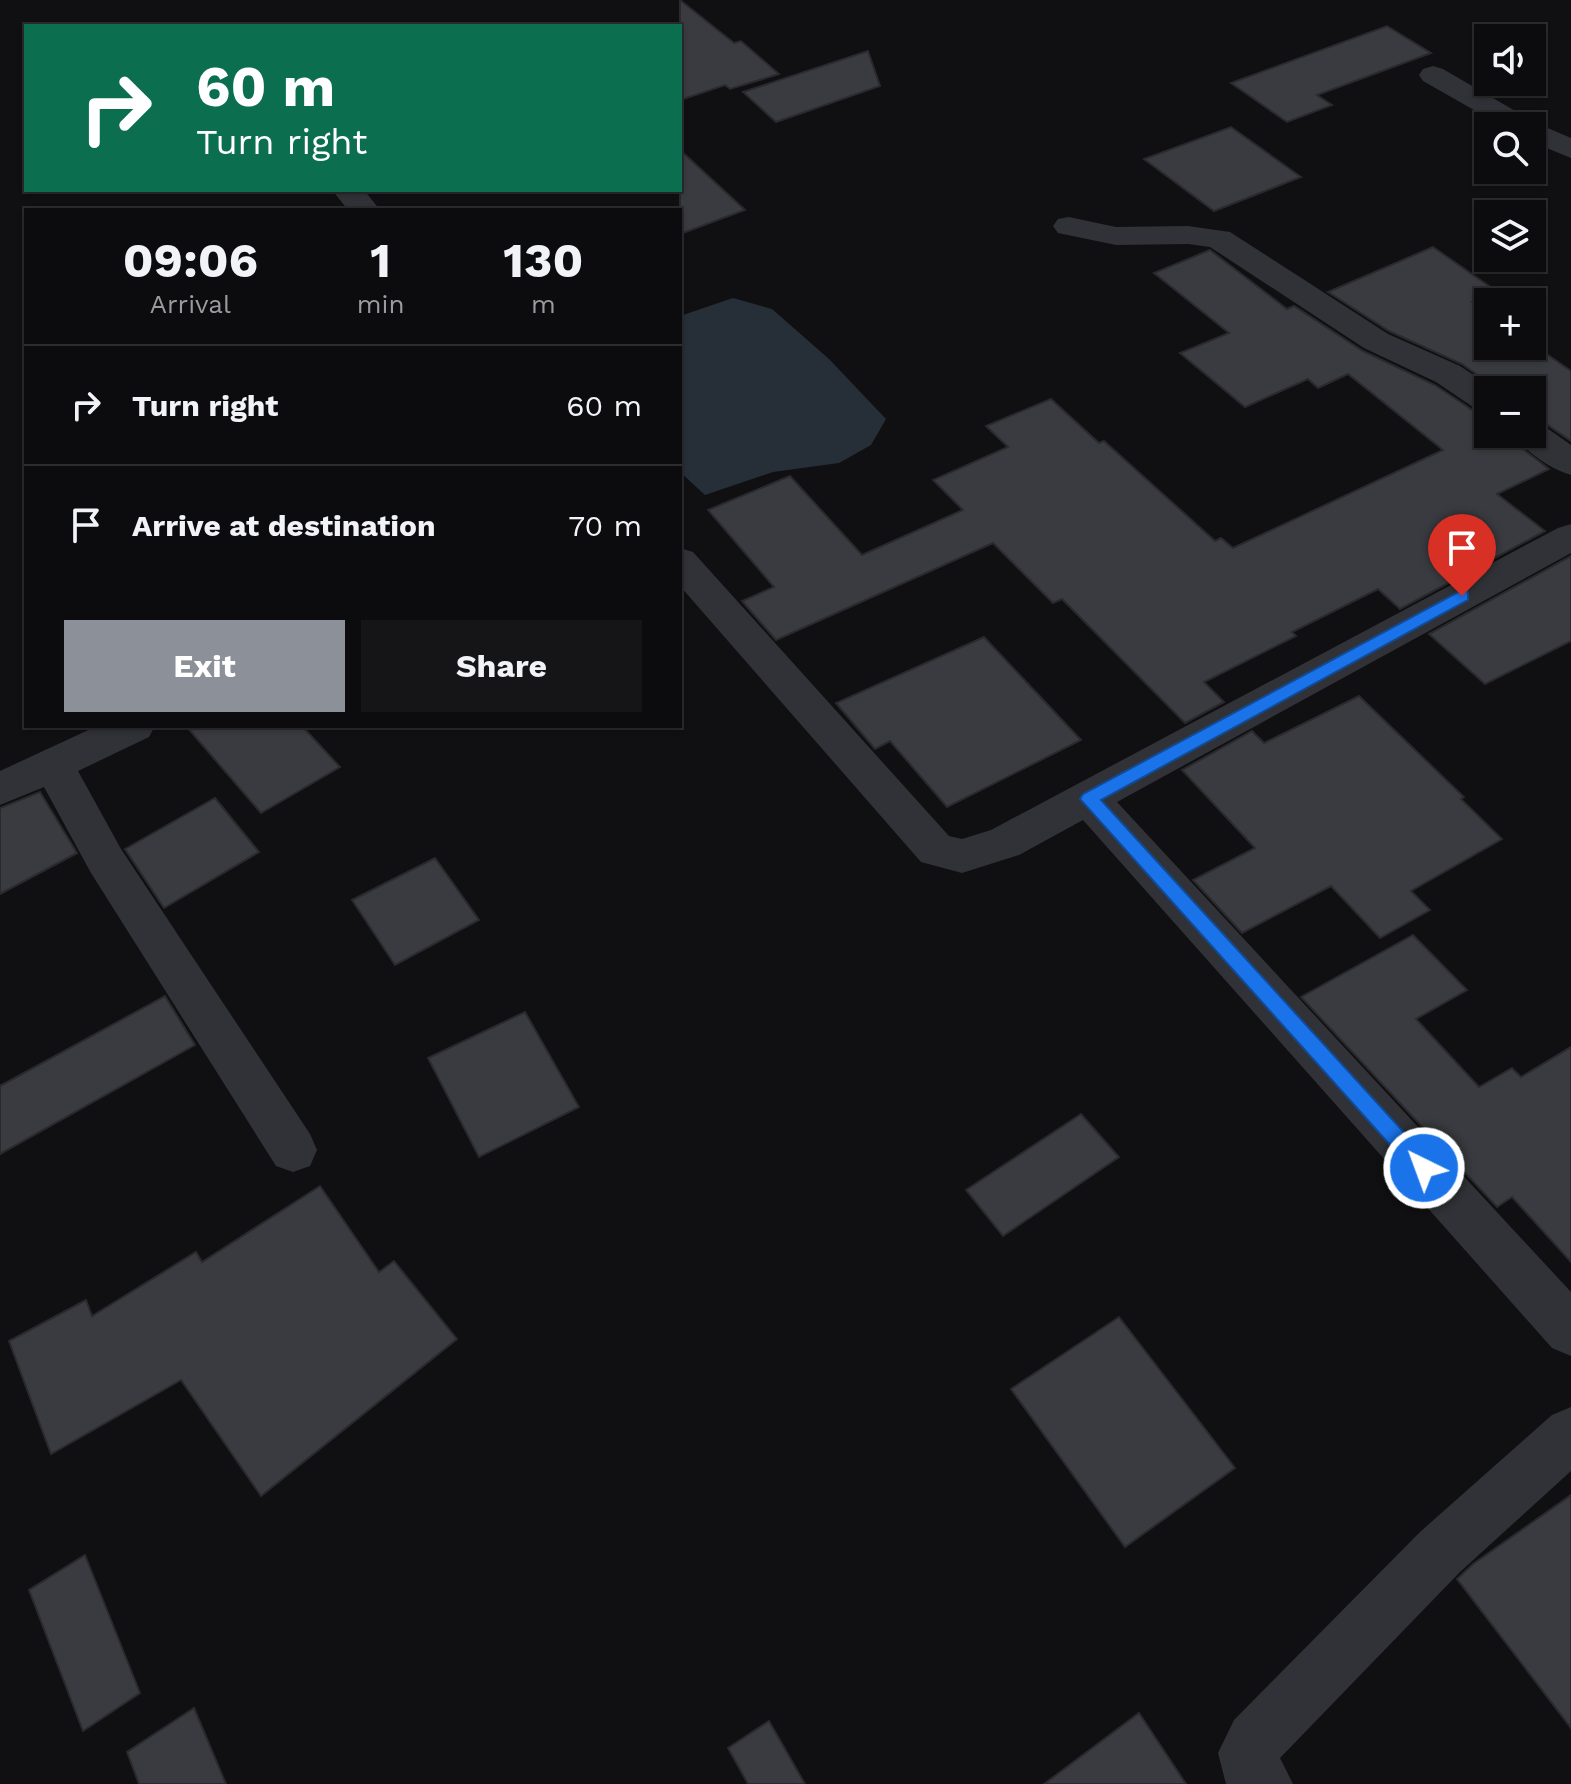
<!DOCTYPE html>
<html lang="en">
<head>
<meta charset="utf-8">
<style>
  body { margin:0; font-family:"Work Sans",sans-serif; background:#151517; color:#f1f3f6; height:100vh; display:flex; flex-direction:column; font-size:30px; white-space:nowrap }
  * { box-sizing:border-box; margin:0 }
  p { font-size:26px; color:#9a9b9e }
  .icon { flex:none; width:44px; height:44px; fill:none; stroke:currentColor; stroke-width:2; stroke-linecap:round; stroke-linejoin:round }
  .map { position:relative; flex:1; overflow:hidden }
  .drawer { position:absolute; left:24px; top:208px; width:658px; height:520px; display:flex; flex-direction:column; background:#0c0c0e; border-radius:0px; box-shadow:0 2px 6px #0004,0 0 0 2px #2c2c2e }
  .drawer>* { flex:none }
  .hud { position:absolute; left:24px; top:24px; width:658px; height:168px; border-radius:0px; box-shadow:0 2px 6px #0004,0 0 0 2px #2c2c2e; background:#0b6e4f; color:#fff; overflow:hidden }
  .buttons { position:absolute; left:1474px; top:24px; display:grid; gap:16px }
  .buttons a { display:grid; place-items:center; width:72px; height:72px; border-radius:0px; background:#0c0c0e; box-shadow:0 2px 6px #0004,0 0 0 2px #2c2c2e; font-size:40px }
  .pin { position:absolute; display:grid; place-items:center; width:68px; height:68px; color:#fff; margin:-82px -34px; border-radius:50% 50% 50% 0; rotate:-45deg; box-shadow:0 0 8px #0007 }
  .pin .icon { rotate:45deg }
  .me { position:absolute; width:88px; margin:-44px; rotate:318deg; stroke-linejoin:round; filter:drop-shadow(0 0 6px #0008) }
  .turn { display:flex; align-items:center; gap:28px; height:168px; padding:0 40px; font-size:36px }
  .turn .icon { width:104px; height:104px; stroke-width:2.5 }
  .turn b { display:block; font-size:56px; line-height:68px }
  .eta { display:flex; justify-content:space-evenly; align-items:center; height:136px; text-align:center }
  .eta b { font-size:48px; font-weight:700; line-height:56px }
  .primary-button { display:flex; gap:16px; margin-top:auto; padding:16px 40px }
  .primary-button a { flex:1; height:92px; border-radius:0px; background:#8c9099; color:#fff; font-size:32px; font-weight:700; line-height:92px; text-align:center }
  .primary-button a+a { background:#151517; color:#f1f3f6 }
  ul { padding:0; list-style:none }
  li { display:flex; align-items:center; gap:24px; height:120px; padding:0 40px; border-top:2px solid #2c2c2e }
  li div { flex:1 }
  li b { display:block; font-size:30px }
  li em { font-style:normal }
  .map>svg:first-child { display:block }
  .water { fill:#262f37 }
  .building { fill:#3a3b40; stroke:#2a2a2e; stroke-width:2 }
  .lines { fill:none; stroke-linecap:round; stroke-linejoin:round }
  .minor { fill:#313237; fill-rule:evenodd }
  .route { fill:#1a73e8; stroke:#114b97; stroke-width:2 }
</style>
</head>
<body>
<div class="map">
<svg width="1571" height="1784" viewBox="0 0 1571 1784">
  <rect width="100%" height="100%" fill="#101012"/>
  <!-- water -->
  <polygon class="water" points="733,298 772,309 829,359 886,419 871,445 839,463 773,472 705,495 680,472 680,316"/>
  <!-- building -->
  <g class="building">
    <polygon points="680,0 734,43 741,41 779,74 730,89 725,85 680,100"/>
    <polygon points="1387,26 1431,53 1317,95 1332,105 1287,122 1231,83"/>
    <polygon points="868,51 880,86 776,122 743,92"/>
    <polygon points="1231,127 1301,177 1214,211 1144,159"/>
    <polygon points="680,150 745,210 680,234"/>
    <polygon points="1433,247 1512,302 1473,302 1488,312 1488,346 1532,344 1571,371 1571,441 1546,424 1532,419 1532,390 1499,390 1462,364 1389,331 1328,292"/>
    <polygon points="1210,250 1287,309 1294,306 1363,351 1435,385 1474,411 1488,415 1488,434 1511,434 1523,449 1549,469 1497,494 1545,531 1400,609 1378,589 1292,632 1296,636 1204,682 1224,702 1185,723 1062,599 1053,603 993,543 776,640 742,601 774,587 708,510 790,476 862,555 963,510 933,480 1008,447 986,426 1051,399 1099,443 1104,441 1215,541 1221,538 1233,548 1443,450 1348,374 1318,388 1308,379 1245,407 1180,353 1229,333 1154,273"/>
    <polygon points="1571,556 1571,641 1485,684 1429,634"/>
    <polygon points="984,637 1081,740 947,807 890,741 875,749 836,703"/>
    <polygon points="1359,696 1464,797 1461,799 1502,839 1411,891 1430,910 1380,938 1331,886 1242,933 1193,880 1255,848 1182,770 1252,731 1264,743"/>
    <polygon points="186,726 302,726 340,767 261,813"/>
    <polygon points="40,792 77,853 0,894 0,808"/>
    <polygon points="215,798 259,852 164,908 125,849"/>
    <polygon points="435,858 479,920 395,965 352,900"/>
    <polygon points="1413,935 1467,990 1416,1019 1479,1087 1512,1068 1521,1077 1571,1047 1571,1262 1512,1197 1497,1207 1301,997"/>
    <polygon points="165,996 195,1045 0,1154 0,1086"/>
    <polygon points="525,1012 579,1107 479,1157 428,1058"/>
    <polygon points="1081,1114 1119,1157 1003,1236 966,1190"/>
    <polygon points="320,1186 379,1272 394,1261 457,1339 261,1496 181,1380 51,1454 9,1341 86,1300 92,1316 196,1252 202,1262"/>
    <polygon points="1119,1317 1235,1468 1125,1547 1011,1389"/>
    <polygon points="1571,1495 1571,1728 1457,1579 1473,1564"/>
    <polygon points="85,1555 140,1693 83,1731 29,1590"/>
    <polygon points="194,1708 226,1784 139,1784 127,1752"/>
    <polygon points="1139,1713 1186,1784 1044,1784"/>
    <polygon points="769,1721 805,1784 748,1784 728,1748"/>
  </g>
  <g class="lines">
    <!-- minor -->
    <g class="minor">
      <polygon points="1433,66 1443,69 1536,123 1571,138 1571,158 1532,142 1532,126 1502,126 1423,81 1419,75 1423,69"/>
      <polygon points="332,190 364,190 380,210 348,210"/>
      <polygon points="1069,217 1116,227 1188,226 1230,232 1388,334 1460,366 1496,390 1488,390 1488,412 1476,409 1436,382 1364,348 1210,247 1188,244 1116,245 1058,233 1053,226 1058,219"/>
      <path d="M1532 422 1544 426 1571 445V475C1551 469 1525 452 1514 434H1532Z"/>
      <polygon points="1571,524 1571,553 1117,802 1571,1292 1571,1356 1552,1348 1083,820 1019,855 962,873 921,862 680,586 680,548 693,552 949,836 962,839 991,830 1558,528"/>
      <polygon points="97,726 155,726 149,737 78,771 121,849 310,1134 317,1150 310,1166 293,1172 276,1166 91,873 44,787 0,805 0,771"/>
      <polygon points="1571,1407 1571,1471 1460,1572 1280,1758 1293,1784 1226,1784 1218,1753 1234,1720 1420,1532 1552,1415"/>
    </g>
  </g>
  <!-- route -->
  <polygon class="route" points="1462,590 1468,592 1468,600 1101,800 1431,1162 1434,1168 1431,1175 1424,1178 1417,1175 1080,799 1083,794"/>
</svg>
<div class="buttons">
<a><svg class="icon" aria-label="sound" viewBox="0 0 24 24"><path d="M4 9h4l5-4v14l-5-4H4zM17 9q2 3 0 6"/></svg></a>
<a><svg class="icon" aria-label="search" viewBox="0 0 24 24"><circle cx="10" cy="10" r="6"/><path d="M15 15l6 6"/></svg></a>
<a><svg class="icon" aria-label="layers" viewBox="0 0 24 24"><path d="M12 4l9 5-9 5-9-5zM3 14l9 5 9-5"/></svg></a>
<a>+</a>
<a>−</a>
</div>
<div class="pin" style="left:1462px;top:596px;background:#d93025"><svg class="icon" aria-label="arrive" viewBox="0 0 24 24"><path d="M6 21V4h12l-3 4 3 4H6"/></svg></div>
<svg class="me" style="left:1424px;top:1168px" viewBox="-20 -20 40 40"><circle r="17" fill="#1a73e8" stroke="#fff" stroke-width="3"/><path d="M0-11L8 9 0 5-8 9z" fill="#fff"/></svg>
<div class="hud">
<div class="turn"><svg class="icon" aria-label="right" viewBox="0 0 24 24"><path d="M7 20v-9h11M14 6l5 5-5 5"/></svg><div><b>60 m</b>Turn right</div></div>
</div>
<section class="drawer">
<div class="eta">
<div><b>09:06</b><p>Arrival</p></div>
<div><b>1</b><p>min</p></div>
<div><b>130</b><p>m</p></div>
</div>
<ul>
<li><svg class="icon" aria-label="right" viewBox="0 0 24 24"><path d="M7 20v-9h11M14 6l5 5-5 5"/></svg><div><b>Turn right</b></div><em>60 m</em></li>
<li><svg class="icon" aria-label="arrive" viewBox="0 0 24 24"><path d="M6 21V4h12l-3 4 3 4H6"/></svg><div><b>Arrive at destination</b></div><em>70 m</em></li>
</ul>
<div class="primary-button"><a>Exit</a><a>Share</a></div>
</section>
</div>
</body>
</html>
